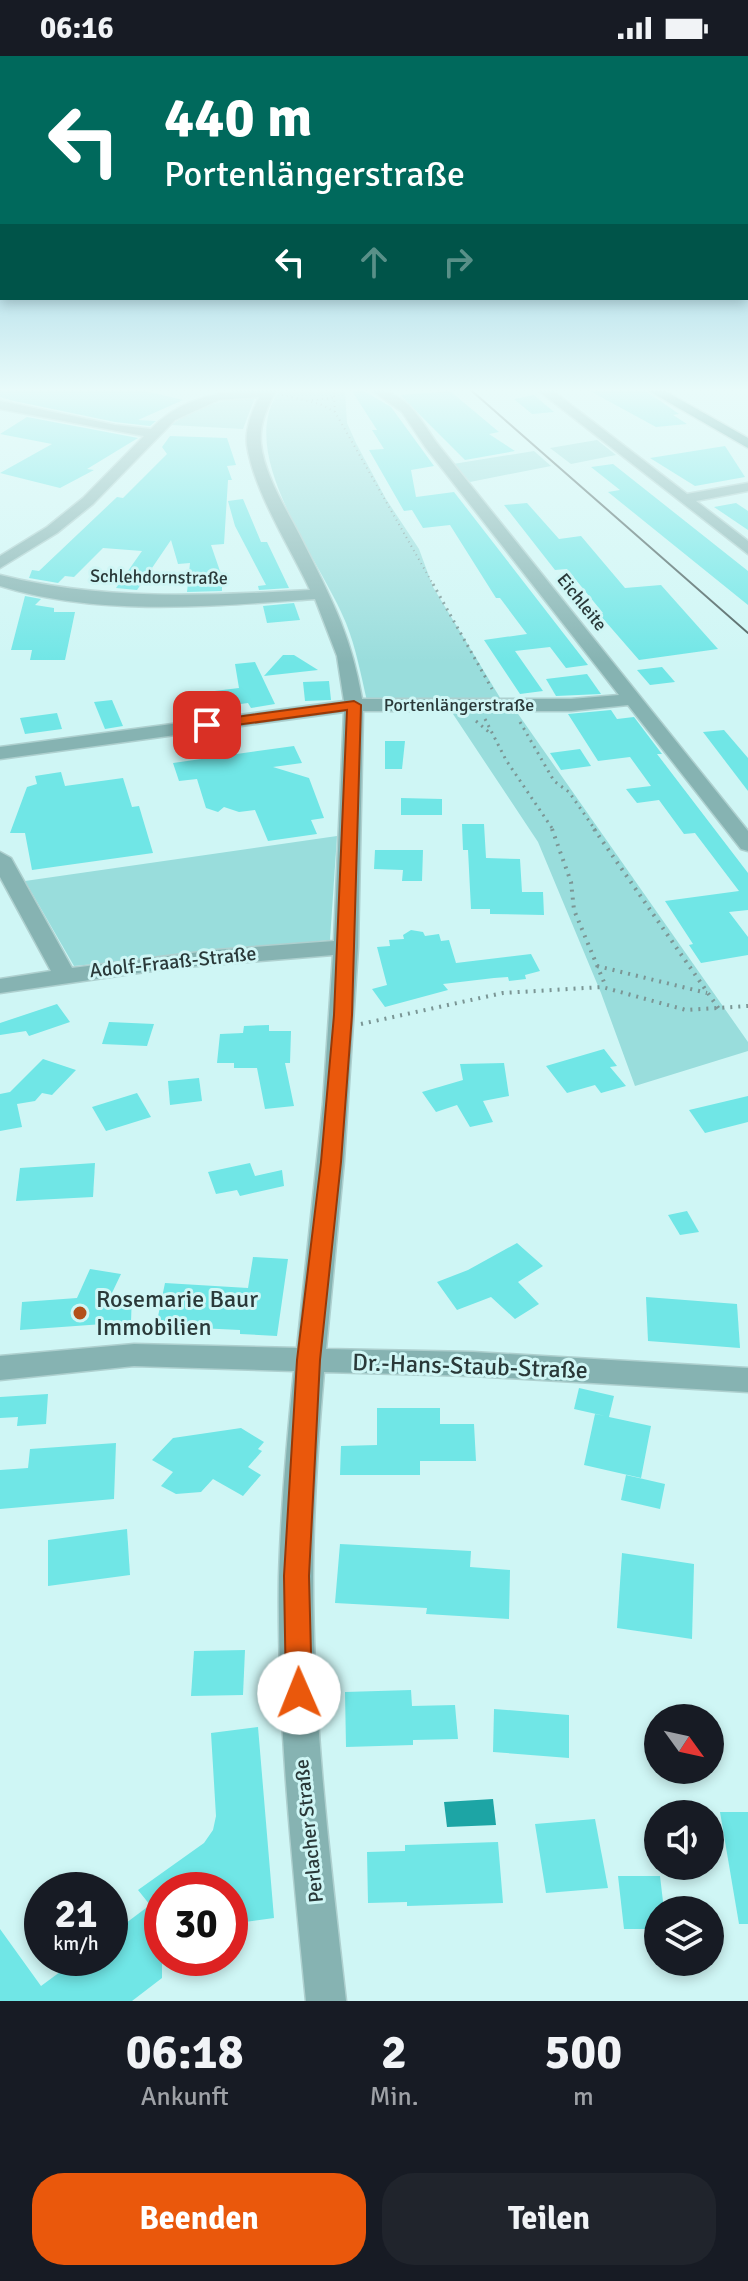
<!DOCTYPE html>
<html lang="de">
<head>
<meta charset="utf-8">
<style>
  body { margin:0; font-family:Signika,sans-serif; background:#20242c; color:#f1f3f6; height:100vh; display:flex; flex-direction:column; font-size:30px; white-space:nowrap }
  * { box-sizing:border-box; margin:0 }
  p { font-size:26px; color:#9ea1a6 }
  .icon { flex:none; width:44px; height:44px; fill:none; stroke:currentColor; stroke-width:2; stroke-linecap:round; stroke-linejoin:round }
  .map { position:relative; height:1945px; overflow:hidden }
  .details { display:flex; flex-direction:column; background:#171b24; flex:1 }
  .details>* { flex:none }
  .guide { position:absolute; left:0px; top:0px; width:748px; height:244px; box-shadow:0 4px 12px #0003; background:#00695c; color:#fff; overflow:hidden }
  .needle { width:52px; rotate:123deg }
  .controls { position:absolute; left:644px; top:1648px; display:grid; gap:16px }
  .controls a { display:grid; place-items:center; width:80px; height:80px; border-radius:50%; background:#171b24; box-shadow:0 4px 12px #0003; font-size:40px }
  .speed { position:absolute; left:24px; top:1816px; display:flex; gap:16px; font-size:40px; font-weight:700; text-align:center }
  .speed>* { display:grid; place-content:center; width:104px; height:104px; border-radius:50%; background:#171b24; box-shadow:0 4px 12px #0003; line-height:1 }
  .speed small { font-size:20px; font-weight:400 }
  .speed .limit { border:12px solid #d22; background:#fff; color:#111 }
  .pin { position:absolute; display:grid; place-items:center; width:68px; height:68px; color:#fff; margin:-34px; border-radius:16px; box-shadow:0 4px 12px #0006 }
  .me { position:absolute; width:88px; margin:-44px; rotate:359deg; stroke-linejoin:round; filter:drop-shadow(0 0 6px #0008) }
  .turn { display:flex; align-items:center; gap:28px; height:168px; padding:0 32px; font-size:36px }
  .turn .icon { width:104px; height:104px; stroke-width:2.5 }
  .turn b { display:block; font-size:56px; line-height:68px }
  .lanes { display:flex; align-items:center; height:76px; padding:0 32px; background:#0003; justify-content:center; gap:40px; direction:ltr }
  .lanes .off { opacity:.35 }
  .eta { display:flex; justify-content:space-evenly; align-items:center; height:136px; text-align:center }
  .eta b { font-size:48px; font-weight:700; line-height:56px }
  .action { display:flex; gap:16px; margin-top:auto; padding:16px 32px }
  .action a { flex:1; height:92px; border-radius:32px; background:#ea580c; color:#fff; font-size:32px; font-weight:700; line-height:92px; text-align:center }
  .action a+a { background:#20242c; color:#f1f3f6 }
  .status { display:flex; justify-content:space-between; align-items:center; height:56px; padding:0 40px; background:#171b24; direction:ltr }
  .status svg { height:22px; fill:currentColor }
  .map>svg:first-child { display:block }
  .green { fill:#99dddc }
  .water { fill:#1da5a5 }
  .building { fill:#70e6e6 }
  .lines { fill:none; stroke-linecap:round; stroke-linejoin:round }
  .street-casing { stroke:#aed0cf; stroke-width:3 }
  .secondary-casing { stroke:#aed0cf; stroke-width:3 }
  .path-far2 { stroke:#7b9695; stroke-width:2; stroke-dasharray:1 4; stroke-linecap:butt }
  .path-far1 { stroke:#7b9695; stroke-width:3; stroke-dasharray:2 5; stroke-linecap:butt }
  .path { stroke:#7b9695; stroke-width:4; stroke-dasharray:2 6; stroke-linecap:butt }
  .street { fill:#86b3b2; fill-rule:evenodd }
  .secondary { fill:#4d9695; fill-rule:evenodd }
  .tram { stroke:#4b5f5e; stroke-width:2 }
  .route { fill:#ea580c; stroke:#983908; stroke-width:2 }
  .poi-dot { fill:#b3501a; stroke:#cff6f5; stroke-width:3 }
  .labels { text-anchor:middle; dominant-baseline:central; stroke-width:6; stroke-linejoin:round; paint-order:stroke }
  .far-street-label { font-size:18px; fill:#2a3939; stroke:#cff6f5 }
  .street-label { font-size:20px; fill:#2a3939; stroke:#cff6f5 }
  .near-poi-label { font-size:24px; fill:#2a3939; stroke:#cff6f5; text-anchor:start }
  .near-street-label { font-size:24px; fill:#2a3939; stroke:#cff6f5 }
</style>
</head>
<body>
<div class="status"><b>06:16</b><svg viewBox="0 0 49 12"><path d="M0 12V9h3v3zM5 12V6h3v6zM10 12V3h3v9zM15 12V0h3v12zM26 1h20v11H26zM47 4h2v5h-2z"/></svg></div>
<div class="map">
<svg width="748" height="1945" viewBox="0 0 748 1945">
  <rect width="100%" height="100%" fill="#cff6f5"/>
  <!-- green -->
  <g class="green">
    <path d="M279 335H345L347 367 356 387 386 443 419 493 433 531 502 645H367C361 619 356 592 346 567 321 504 234 399 279 335Z"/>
    <path d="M255 341 243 373 171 369C198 350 223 343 255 341Z"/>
    <polygon points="597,384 616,399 571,408 550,392"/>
    <polygon points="534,395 551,410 470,426 453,408"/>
    <polygon points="451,655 516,655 748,986 748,995 635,1030 601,937 538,786"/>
    <polygon points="337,780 330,884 74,910 25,825"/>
  </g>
  <!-- water -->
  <polygon class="water" points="493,1743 496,1769 447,1771 444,1746"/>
  <!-- building -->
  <g class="building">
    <polygon points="0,335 146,335 183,344 138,364 156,365 150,370 115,366 14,345 0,341"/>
    <polygon points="352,335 364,335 391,351 434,410 411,414 416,441 454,436 588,609 566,612 550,591 515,595 543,635 520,638 484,584 527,578 500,542 496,542 450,469 423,472 412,454 404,455 369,394 384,393 372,374 377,374"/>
    <polygon points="450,335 499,376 489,378 515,395 465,404 400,339"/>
    <polygon points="590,335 646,335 679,358 673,359 687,368 656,371"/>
    <polygon points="534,339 554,356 532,358 514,343"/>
    <polygon points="27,361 138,382 87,413 94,414 60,432 0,417 52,388 0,378"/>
    <polygon points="170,380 227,382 236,409 227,410 232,424 228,424 224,488 211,489 222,521 222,535 187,536 190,507 178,508 171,484 137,534 116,532 142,495 103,492 74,521 65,520 58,527 29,522 32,514 39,515 117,441 123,442 167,398 162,391"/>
    <polygon points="725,390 745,421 695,430 650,402"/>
    <polygon points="613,408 748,515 748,549 608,436 620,434 591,411"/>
    <polygon points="243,443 261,486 267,486 289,532 259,534 258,530 266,529 235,470 228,445"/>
    <polygon points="527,447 559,483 581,480 625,532 661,529 718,593 639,604 599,558 603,557 567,513 555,514 504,449"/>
    <polygon points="736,447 748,455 748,474 714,451"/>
    <polygon points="25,540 41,543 35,549 54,552 54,556 75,556 65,604 30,604 32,594 11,594"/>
    <polygon points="294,547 300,564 267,567 263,550"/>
    <polygon points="283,599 294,599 318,614 264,620"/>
    <polygon points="255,606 275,648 251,652 248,647 197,654 190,638 239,632 235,608"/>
    <polygon points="662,611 675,626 650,629 637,614"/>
    <polygon points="587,618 601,638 556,640 546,623"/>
    <polygon points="329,625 331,644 305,645 303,626"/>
    <polygon points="112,644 123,670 105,673 94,646"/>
    <polygon points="611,654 617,663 634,661 662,698 657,698 748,817 748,854 729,856 748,881 748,899 701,907 689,889 693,888 665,845 739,835 695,777 684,778 659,744 637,747 626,733 651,730 630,701 598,705 568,658"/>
    <polygon points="57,657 62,673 25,678 20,662"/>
    <polygon points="724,674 748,702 748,735 703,676"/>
    <polygon points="385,685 405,685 402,713 385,713"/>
    <polygon points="294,690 302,707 273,711 309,722 324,762 311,764 317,778 268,785 255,754 239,756 224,751 218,756 206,752 197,723 179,725 173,707"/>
    <polygon points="580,693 591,710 561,714 550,697"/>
    <polygon points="61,716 65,730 123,722 132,751 139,750 153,797 32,814 25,777 10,777 27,731 37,728 35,720"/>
    <polygon points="401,742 442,743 442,759 401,759"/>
    <polygon points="462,768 484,768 486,802 520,803 522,836 543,836 544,859 490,858 490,853 471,853 468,794 463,794"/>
    <polygon points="375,794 423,794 422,825 402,825 403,814 374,813"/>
    <polygon points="411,874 423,876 425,880 439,878 441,885 449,884 456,907 531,898 540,915 525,919 526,923 509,925 508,921 494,922 443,928 448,934 385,951 372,933 387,929 377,891 390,890 389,884 404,883 403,879"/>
    <polygon points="57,948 70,966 29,980 26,975 0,979 0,967"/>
    <polygon points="109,966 154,968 147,990 102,988"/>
    <polygon points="269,969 269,975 291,975 290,1007 285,1007 294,1050 265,1053 257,1012 234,1012 234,1007 217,1007 220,978 243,977 244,970"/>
    <polygon points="604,993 617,1010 610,1011 626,1030 601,1037 595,1029 567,1037 546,1010"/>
    <polygon points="43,1003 76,1014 52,1039 42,1037 35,1045 17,1048 22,1071 0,1075 0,1038 10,1036"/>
    <polygon points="504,1007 509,1040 483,1045 493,1066 470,1071 457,1049 436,1056 422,1036 463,1024 460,1008"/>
    <polygon points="199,1022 202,1045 170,1049 168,1025"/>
    <polygon points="137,1037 151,1061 106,1075 92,1051"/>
    <polygon points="748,1040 748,1066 705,1077 689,1054"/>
    <polygon points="95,1107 93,1141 16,1145 20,1112"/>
    <polygon points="250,1107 255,1120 282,1114 284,1130 240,1140 237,1134 216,1138 208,1116"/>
    <polygon points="687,1155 699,1176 680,1179 668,1159"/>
    <polygon points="517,1187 543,1210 518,1226 539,1248 515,1263 491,1241 457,1254 437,1226 468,1214"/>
    <polygon points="253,1201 288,1203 277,1280 240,1278 240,1274 156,1270 165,1227 248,1232"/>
    <polygon points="90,1213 121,1218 111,1239 132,1238 131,1266 20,1274 22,1246 77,1242"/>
    <polygon points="646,1241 737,1248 740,1292 648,1285"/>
    <polygon points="579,1332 614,1340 609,1361 651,1370 641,1422 584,1409 595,1358 605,1360 574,1353"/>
    <polygon points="48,1338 46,1368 17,1370 18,1361 0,1362 0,1341"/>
    <polygon points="377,1352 440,1352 440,1368 474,1368 476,1405 420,1405 420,1419 340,1419 341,1390 377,1389"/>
    <polygon points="241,1372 264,1386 258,1393 262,1395 248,1411 261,1419 243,1440 213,1423 201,1436 176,1438 161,1430 173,1416 152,1404 173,1382"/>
    <polygon points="116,1387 114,1443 0,1453 0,1414 28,1412 30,1393"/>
    <polygon points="626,1419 665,1428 660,1453 621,1444"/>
    <polygon points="127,1473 130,1519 48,1530 48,1484"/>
    <polygon points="340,1488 471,1495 470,1511 510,1514 509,1563 426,1558 427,1552 335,1547"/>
    <polygon points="622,1497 694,1508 692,1583 617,1572"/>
    <polygon points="245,1594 243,1639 191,1640 194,1595"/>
    <polygon points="411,1634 412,1650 455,1649 458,1683 413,1684 413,1689 346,1691 345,1636"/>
    <polygon points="494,1653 569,1659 569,1702 493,1696"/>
    <polygon points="258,1671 274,1862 230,1868 230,1834 162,1834 162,1922 132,1945 0,1945 0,1873 41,1930 79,1902 110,1902 110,1879 150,1849 138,1834 204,1787 213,1774 216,1760 211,1677"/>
    <polygon points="720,1756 748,1756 748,1868 739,1868"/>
    <polygon points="595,1763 608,1832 546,1837 535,1768"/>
    <polygon points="498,1786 503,1847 407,1850 407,1846 368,1847 367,1796 405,1795 405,1789"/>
    <polygon points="618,1820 660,1820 664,1854 658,1854 658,1873 624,1873"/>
  </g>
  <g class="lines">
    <defs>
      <g id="street">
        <path d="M243 335H276C267 351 259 368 261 388 264 418 285 451 299 478 329 538 351 577 362 643H571L619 639 426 392 402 356 373 335C405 333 420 363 436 386L748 775V795L741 793 628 649 571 655H363L358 891 344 1105 326 1293 473 1296 748 1312V1336L473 1320 324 1316C318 1384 313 1453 313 1522 313 1663 330 1805 346 1945H306C292 1804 277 1662 279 1521 281 1452 287 1383 294 1315L134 1310 0 1324V1300L134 1288 297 1292 323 1048 333 899 173 912 0 937V923L51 915 0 821V796L11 802 72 912 216 894 334 885 344 656 0 703V691L344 645 337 600 315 543C215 550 97 561 0 530V519C102 545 206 540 310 534 290 491 254 436 247 389 245 373 252 356 259 341L219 344 175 364 93 448 57 477 0 512V500L47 471 83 442 144 380 0 353V345L115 369 151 373C175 348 208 337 243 335Z"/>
        <polygon points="539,335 553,335 687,438 748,427 748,435 696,445 748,485 748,498"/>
      </g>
      <polygon id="secondary" points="649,335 665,335 748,382 748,392"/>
    </defs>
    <!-- street casing -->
    <use href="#street" class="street-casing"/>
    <!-- secondary casing -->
    <use href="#secondary" class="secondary-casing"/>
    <!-- path-far2 -->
    <g class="path-far2">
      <polyline points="282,339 320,348 335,356 434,530"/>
      <polyline points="334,340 335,356"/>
      <polyline points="312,344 332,342 335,335"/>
    </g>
    <!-- path-far1 -->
    <g class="path-far1">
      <polyline points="433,528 492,633"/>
      <polyline points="485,663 506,704 554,775"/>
      <polyline points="476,665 490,677"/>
      <polyline points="520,666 554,725 569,736 596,775"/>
    </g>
    <!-- path -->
    <g class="path">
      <polyline points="552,773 571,826 574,854 606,931"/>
      <polyline points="594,773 719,953"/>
      <polyline points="597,910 707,937"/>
      <polyline points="361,968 503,937 602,931 686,954 748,950"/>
    </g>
    <!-- street -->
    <use href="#street" class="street"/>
    <!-- secondary -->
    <use href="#secondary" class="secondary"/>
    <!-- tram -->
    <polyline class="tram" points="472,335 748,577"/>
  </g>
  <!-- sky -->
  <linearGradient id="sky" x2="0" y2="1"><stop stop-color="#57aecd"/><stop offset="0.55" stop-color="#e9fbfa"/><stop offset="1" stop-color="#e9fbfa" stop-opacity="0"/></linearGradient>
  <rect width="748" height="607" fill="url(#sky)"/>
  <!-- route -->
  <polygon class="route" points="354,645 361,649 352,959 341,1106 320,1304 309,1520 312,1637 308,1646 299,1650 290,1646 286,1637 284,1520 297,1304 321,1106 334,959 347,654 207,673 199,669 207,665"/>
  <!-- markers -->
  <circle class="poi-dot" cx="80" cy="1257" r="8"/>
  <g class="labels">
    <!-- far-street labels -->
    <g class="far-street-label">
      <text transform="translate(159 521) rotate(1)">Schlehdornstraße</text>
      <text transform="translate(582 546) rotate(51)">Eichleite</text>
      <text x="459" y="649">Portenlängerstraße</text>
    </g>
    <!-- street labels -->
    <g class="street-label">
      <text transform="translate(173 906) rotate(-6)">Adolf-Fraaß-Straße</text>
      <text transform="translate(309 1775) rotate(-96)">Perlacher Straße</text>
    </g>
    <!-- near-poi labels -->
    <g class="near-poi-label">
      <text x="96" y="1243">Rosemarie Baur<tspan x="96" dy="28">Immobilien</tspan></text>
    </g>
    <!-- near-street labels -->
    <g class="near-street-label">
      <text transform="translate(470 1310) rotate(2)">Dr.-Hans-Staub-Straße</text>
    </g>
  </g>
</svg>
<div class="controls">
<a><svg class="needle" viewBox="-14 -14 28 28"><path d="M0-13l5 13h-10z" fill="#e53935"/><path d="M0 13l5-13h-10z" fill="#9ea1a6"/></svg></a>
<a><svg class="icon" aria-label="sound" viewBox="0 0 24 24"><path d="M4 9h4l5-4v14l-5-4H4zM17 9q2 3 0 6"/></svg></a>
<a><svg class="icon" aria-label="layers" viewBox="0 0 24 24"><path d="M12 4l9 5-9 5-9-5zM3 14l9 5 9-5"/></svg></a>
</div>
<div class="speed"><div>21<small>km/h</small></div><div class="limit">30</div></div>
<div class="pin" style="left:207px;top:669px;background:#d93025"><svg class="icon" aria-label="arrive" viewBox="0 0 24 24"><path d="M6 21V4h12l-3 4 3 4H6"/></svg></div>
<svg class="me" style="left:299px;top:1637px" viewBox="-20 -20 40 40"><circle r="19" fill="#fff"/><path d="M0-13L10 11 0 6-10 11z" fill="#ea580c"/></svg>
<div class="guide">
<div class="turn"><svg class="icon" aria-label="left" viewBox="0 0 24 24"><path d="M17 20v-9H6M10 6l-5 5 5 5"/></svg><div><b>440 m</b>Portenlängerstraße</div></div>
<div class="lanes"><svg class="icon" aria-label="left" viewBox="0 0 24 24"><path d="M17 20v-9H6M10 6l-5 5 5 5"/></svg><svg class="icon off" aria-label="ahead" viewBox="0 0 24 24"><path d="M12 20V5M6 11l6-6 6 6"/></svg><svg class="icon off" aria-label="right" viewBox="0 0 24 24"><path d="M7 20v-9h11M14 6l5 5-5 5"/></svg></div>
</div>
</div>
<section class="details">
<div class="eta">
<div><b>06:18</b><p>Ankunft</p></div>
<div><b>2</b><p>Min.</p></div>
<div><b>500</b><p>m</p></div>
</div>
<div class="action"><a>Beenden</a><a>Teilen</a></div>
</section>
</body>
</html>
